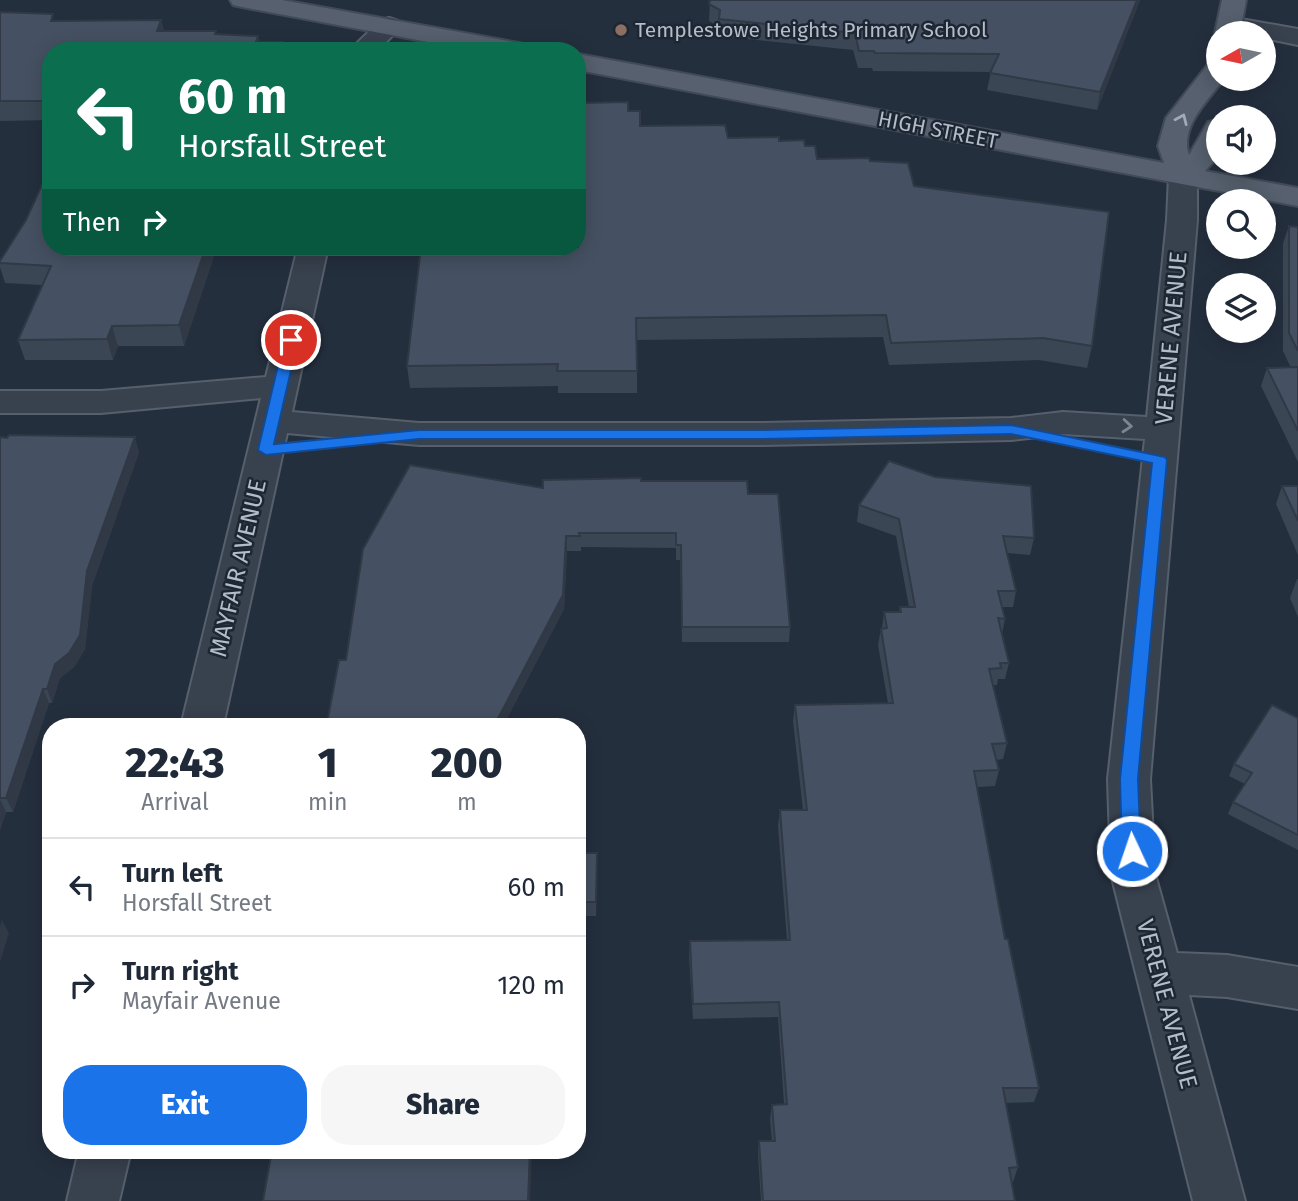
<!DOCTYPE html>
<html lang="en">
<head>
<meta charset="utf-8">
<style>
  body { margin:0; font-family:"Fira Sans",sans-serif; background:#f6f6f7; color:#1f2937; height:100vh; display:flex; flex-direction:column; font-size:26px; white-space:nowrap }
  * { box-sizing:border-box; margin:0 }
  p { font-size:23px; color:#747a83 }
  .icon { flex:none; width:38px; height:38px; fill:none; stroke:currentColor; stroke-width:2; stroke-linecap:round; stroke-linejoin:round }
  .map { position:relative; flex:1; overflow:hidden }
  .details { position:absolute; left:42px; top:718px; width:544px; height:441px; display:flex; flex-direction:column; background:#fff; border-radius:28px; box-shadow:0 4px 18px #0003 }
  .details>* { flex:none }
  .banner { position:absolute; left:42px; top:42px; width:544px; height:214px; border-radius:28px; box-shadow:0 4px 18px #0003; background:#0b6e4f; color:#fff; overflow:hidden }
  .needle { width:46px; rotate:261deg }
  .tools { position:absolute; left:1206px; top:21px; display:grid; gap:14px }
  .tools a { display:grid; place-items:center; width:70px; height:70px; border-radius:50%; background:#fff; box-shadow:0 4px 18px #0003; font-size:35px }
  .pin { position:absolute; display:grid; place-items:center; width:60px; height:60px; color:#fff; margin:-30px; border:4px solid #fff; border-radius:50%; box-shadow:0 2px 7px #0007 }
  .me { position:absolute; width:77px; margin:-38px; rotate:357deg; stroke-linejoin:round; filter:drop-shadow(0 0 5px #0008) }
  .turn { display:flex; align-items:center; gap:24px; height:147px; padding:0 21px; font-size:32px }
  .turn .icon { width:91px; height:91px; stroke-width:2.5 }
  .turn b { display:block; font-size:49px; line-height:60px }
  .then { display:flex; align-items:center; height:66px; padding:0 21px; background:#0003; gap:14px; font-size:26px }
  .eta { display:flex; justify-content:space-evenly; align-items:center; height:119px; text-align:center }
  .eta b { font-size:42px; font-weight:800; line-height:49px }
  .primary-button { display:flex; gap:14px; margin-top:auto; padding:14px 21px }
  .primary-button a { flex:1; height:80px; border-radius:28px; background:#1a73e8; color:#fff; font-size:28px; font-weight:800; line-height:80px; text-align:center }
  .primary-button a+a { background:#f6f6f7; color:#1f2937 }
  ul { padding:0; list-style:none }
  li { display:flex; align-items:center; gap:21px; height:98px; padding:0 21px; border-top:2px solid #e0e1e3 }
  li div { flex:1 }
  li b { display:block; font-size:26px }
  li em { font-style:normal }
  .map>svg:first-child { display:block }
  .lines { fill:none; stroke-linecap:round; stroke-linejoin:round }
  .minor-casing { stroke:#565f6c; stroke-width:4 }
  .major-casing { stroke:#414a57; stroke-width:4 }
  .minor { fill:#38414e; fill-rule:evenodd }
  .major { fill:#56606e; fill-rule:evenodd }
  .wall { fill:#3b4654 }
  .shaded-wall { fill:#303945 }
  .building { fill:#455162; stroke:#303945; stroke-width:2 }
  .oneway { stroke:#a1aab7 }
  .oneway2 { stroke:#7c8592 }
  .route { fill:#1a73e8; stroke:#114b97; stroke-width:2 }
  .education-dot { fill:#8d6e63; stroke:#1d2633; stroke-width:2.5 }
  .labels { text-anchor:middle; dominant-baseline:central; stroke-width:5; stroke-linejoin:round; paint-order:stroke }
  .far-poi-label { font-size:21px; fill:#b4bcc9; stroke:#1d2633; text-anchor:start }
  .far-street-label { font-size:21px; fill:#b4bcc9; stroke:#1d2633 }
  .street-label { font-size:24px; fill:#b4bcc9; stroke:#1d2633 }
</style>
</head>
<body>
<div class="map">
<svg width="1298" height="1201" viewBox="0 0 1298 1201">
  <rect width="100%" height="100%" fill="#242f3e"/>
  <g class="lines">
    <defs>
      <g id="minor">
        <polygon points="1230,17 1298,29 1298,45 1264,38 1264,33 1221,30 1217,25 1221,20"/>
        <polygon points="389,18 398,21 402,26 377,51 349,51 380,21"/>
        <polygon points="1183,167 1193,170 1197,176 1197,220 1150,779 1155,874 1177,953 1227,955 1298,967 1298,1009 1227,997 1189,995 1245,1201 1193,1201 1111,874 1108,779 1145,439 1063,434 1011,440 763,445 419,445 287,433 223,726 181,726 261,398 101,413 0,413 0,391 101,391 266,377 298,247 328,247 292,412 419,423 763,423 1011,418 1063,412 1147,417 1167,220 1169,176 1173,170"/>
        <polygon points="79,1150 131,1150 119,1201 67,1201"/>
      </g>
      <g id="major">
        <polygon points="230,0 282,0 519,43 528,46 532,51 476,51 242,7 233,5"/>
        <polygon points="1222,0 1246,0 1240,33 1218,33 1218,37 1215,33"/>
        <path d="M578 54 1164 163 1158 146 1166 118 1209 63 1218 61V79H1224C1209 99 1179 127 1189 155L1208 122 1218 120V157L1205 171 1298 188V206L578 70Z"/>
      </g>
    </defs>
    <!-- minor casing -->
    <use href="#minor" class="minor-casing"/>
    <!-- major casing -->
    <use href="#major" class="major-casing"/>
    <!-- minor -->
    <use href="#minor" class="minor"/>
    <!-- major -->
    <use href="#major" class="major"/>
  </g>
  <!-- wall -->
  <g class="wall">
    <polygon points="710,0 1140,0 1097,110 987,90 991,72 873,71 872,68 858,68 853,50 719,36 719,27 709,21"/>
    <polygon points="0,12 55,20 161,20 164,31 258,36 259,42 283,42 285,51 51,51 51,120 0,121"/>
    <polygon points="628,111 640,126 728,138 779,141 805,146 817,159 870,161 914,186 1092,346 1087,368 1039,360 889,365 883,337 637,340 637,393 558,393 558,386 410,388 407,366"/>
    <polygon points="26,220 213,259 184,346 118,346 113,360 25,360 18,340 42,285 5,283 0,267 0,261"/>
    <polygon points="1289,226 1298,227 1298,462 1261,386 1267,368 1291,368 1283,351 1283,243"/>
    <polygon points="0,437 139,452 92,586 85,649 74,667 60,678 52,703 49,703 13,812 6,812 0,830"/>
    <polygon points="641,481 748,494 790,627 789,642 682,642 680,560 676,560 676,548 581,547 581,551 567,551 564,609 503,726 327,726 327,723 346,660 543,488"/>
    <polygon points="1282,486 1298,486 1298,555 1276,504"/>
    <polygon points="859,505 1034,538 1030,555 1007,553 1016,591 1013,607 1002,607 1005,619 1002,634 1009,663 1005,679 998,679 997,685 993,685 1007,743 1003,759 996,760 999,770 995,786 977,787 1005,939 1039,1088 1034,1102 1006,1103 1018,1167 1013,1182 1011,1182 1015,1201 761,1201 758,1155 759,1141 772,1141 770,1119 772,1105 784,1104 778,1017 693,1019 689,957 690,941 787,940 778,826 780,810 803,810 793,721 795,705 888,703 878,645 881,629 882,628 884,612 899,612 900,607 909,607 896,536 857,522"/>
    <polygon points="1297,579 1298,579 1298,617 1290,598"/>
    <polygon points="1298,718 1298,850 1228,814 1233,802 1245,784 1229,776 1234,764"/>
    <polygon points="578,853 597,853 596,916 578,916"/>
  </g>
  <!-- shaded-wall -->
  <g class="shaded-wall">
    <polygon points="1137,0 1140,0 1097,110 1100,92"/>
    <polygon points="161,20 165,39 157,31"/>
    <polygon points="206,247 219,247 213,259 184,346 179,325"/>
    <polygon points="112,326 118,346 113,360 107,339"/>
    <polygon points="135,437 139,452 92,586 85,649 74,667 60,678 52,703 47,689 87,571"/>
    <polygon points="566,536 567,551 564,609 503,726 494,726"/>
    <polygon points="43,689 49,703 13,812 6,798"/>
    <polygon points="0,799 6,812 0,830"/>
    <polygon points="2,920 9,933 0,962 0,926"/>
    <polygon points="530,1150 532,1150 530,1201 528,1201"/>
  </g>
  <!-- building -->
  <g class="building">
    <polygon points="710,0 1137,0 1100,92 990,73 999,54 875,53 874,51 859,51 855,33 719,19 720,10 709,4"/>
    <polygon points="0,12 53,14 51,21 161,20 157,31 216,31 215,34 258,36 256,42 283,42 281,51 51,51 51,101 0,101"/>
    <polygon points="628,102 628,111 640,111 640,126 725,125 728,138 779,137 779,141 804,140 805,146 815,146 817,159 869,158 870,161 908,163 914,186 1109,212 1092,346 1043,338 891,343 886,315 636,318 637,371 557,371 558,364 407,366 421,247 578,247 578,103"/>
    <polygon points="51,165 51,247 206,247 179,325 112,326 107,339 18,340 51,266 0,263 0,261 26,220"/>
    <polygon points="1289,226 1298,227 1298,351 1289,333"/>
    <polygon points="1298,367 1298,431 1267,368"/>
    <polygon points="9,435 135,437 87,571 80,635 69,653 55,664 47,689 43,689 6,798 0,798 0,437 7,438"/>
    <polygon points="889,461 935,477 1031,486 1034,538 1003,536 1016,591 998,591 1005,619 998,618 1009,663 1000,663 1001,668 989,669 1007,743 992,744 999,770 974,771 1005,939 1008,939 1039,1088 1003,1088 1018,1167 1009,1168 1015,1201 763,1201 759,1141 775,1141 772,1105 787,1104 779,1002 693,1004 690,941 790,940 780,810 807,810 795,705 893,703 881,629 887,628 884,612 901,612 900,607 915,607 899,519 859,505"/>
    <polygon points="410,465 543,488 543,480 641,478 641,481 747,481 748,494 778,494 790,627 682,627 681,545 676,545 676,533 579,533 580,536 566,536 563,595 494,726 345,726 345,723 327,723 339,660 346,660 363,549"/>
    <polygon points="1282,486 1298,486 1298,521"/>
    <polygon points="1272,705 1298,718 1298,835 1233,802 1252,773 1234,764"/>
    <polygon points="578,853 597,853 596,902 578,902"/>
    <polygon points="272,1150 530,1150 528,1201 263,1201"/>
  </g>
  <!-- one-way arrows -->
  <defs><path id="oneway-chevron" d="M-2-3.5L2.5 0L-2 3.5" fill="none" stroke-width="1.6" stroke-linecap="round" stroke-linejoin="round" transform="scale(1.75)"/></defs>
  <use class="oneway" href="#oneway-chevron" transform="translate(1182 119) rotate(-66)"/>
  <use class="oneway2" href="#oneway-chevron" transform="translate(1127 426) rotate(5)"/>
  <!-- route -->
  <polygon class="route" points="291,336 298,340 274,444 419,430 763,430 1011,425 1165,457 1167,460 1138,779 1141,851 1138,856 1132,858 1125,856 1122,851 1120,779 1152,463 1011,434 763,439 419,439 266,455 258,450 284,340"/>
  <!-- markers -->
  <circle class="education-dot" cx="621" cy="30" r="7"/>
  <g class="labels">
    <!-- far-poi labels -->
    <g class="far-poi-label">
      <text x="635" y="30">Templestowe Heights Primary School</text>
    </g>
    <!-- far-street labels -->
    <g class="far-street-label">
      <text transform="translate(938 130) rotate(11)">HIGH STREET</text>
    </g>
    <!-- street labels -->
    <g class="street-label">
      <text transform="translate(1171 338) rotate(-85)">VERENE AVENUE</text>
      <text transform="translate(238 568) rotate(-77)">MAYFAIR AVENUE</text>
      <text transform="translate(1167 1004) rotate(75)">VERENE AVENUE</text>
    </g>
  </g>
</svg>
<div class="tools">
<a><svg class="needle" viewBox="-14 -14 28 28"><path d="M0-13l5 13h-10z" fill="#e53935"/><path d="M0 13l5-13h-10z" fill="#747a83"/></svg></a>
<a><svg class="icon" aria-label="sound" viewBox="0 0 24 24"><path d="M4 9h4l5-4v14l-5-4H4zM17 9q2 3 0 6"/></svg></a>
<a><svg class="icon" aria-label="search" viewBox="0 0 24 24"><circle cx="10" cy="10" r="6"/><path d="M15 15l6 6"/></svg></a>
<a><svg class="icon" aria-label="layers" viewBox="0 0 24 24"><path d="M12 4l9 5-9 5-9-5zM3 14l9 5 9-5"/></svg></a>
</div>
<div class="pin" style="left:291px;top:340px;background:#d93025"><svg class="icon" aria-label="arrive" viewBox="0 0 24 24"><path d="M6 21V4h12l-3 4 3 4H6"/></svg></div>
<svg class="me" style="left:1132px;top:851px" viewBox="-20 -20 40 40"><circle r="17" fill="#1a73e8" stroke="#fff" stroke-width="3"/><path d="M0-11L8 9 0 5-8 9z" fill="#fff"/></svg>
<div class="banner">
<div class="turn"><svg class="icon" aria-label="left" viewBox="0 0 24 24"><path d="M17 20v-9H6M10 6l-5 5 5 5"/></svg><div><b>60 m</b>Horsfall Street</div></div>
<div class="then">Then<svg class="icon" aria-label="right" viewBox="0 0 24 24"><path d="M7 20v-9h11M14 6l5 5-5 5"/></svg></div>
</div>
<section class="details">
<div class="eta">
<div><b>22:43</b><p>Arrival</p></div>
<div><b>1</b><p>min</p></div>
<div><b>200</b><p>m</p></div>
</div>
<ul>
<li><svg class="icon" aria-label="left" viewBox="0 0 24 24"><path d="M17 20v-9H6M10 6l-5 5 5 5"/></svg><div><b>Turn left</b><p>Horsfall Street</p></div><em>60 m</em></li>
<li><svg class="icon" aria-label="right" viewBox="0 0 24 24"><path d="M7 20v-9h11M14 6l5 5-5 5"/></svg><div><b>Turn right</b><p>Mayfair Avenue</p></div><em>120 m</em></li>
</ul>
<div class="primary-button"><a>Exit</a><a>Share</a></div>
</section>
</div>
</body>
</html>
